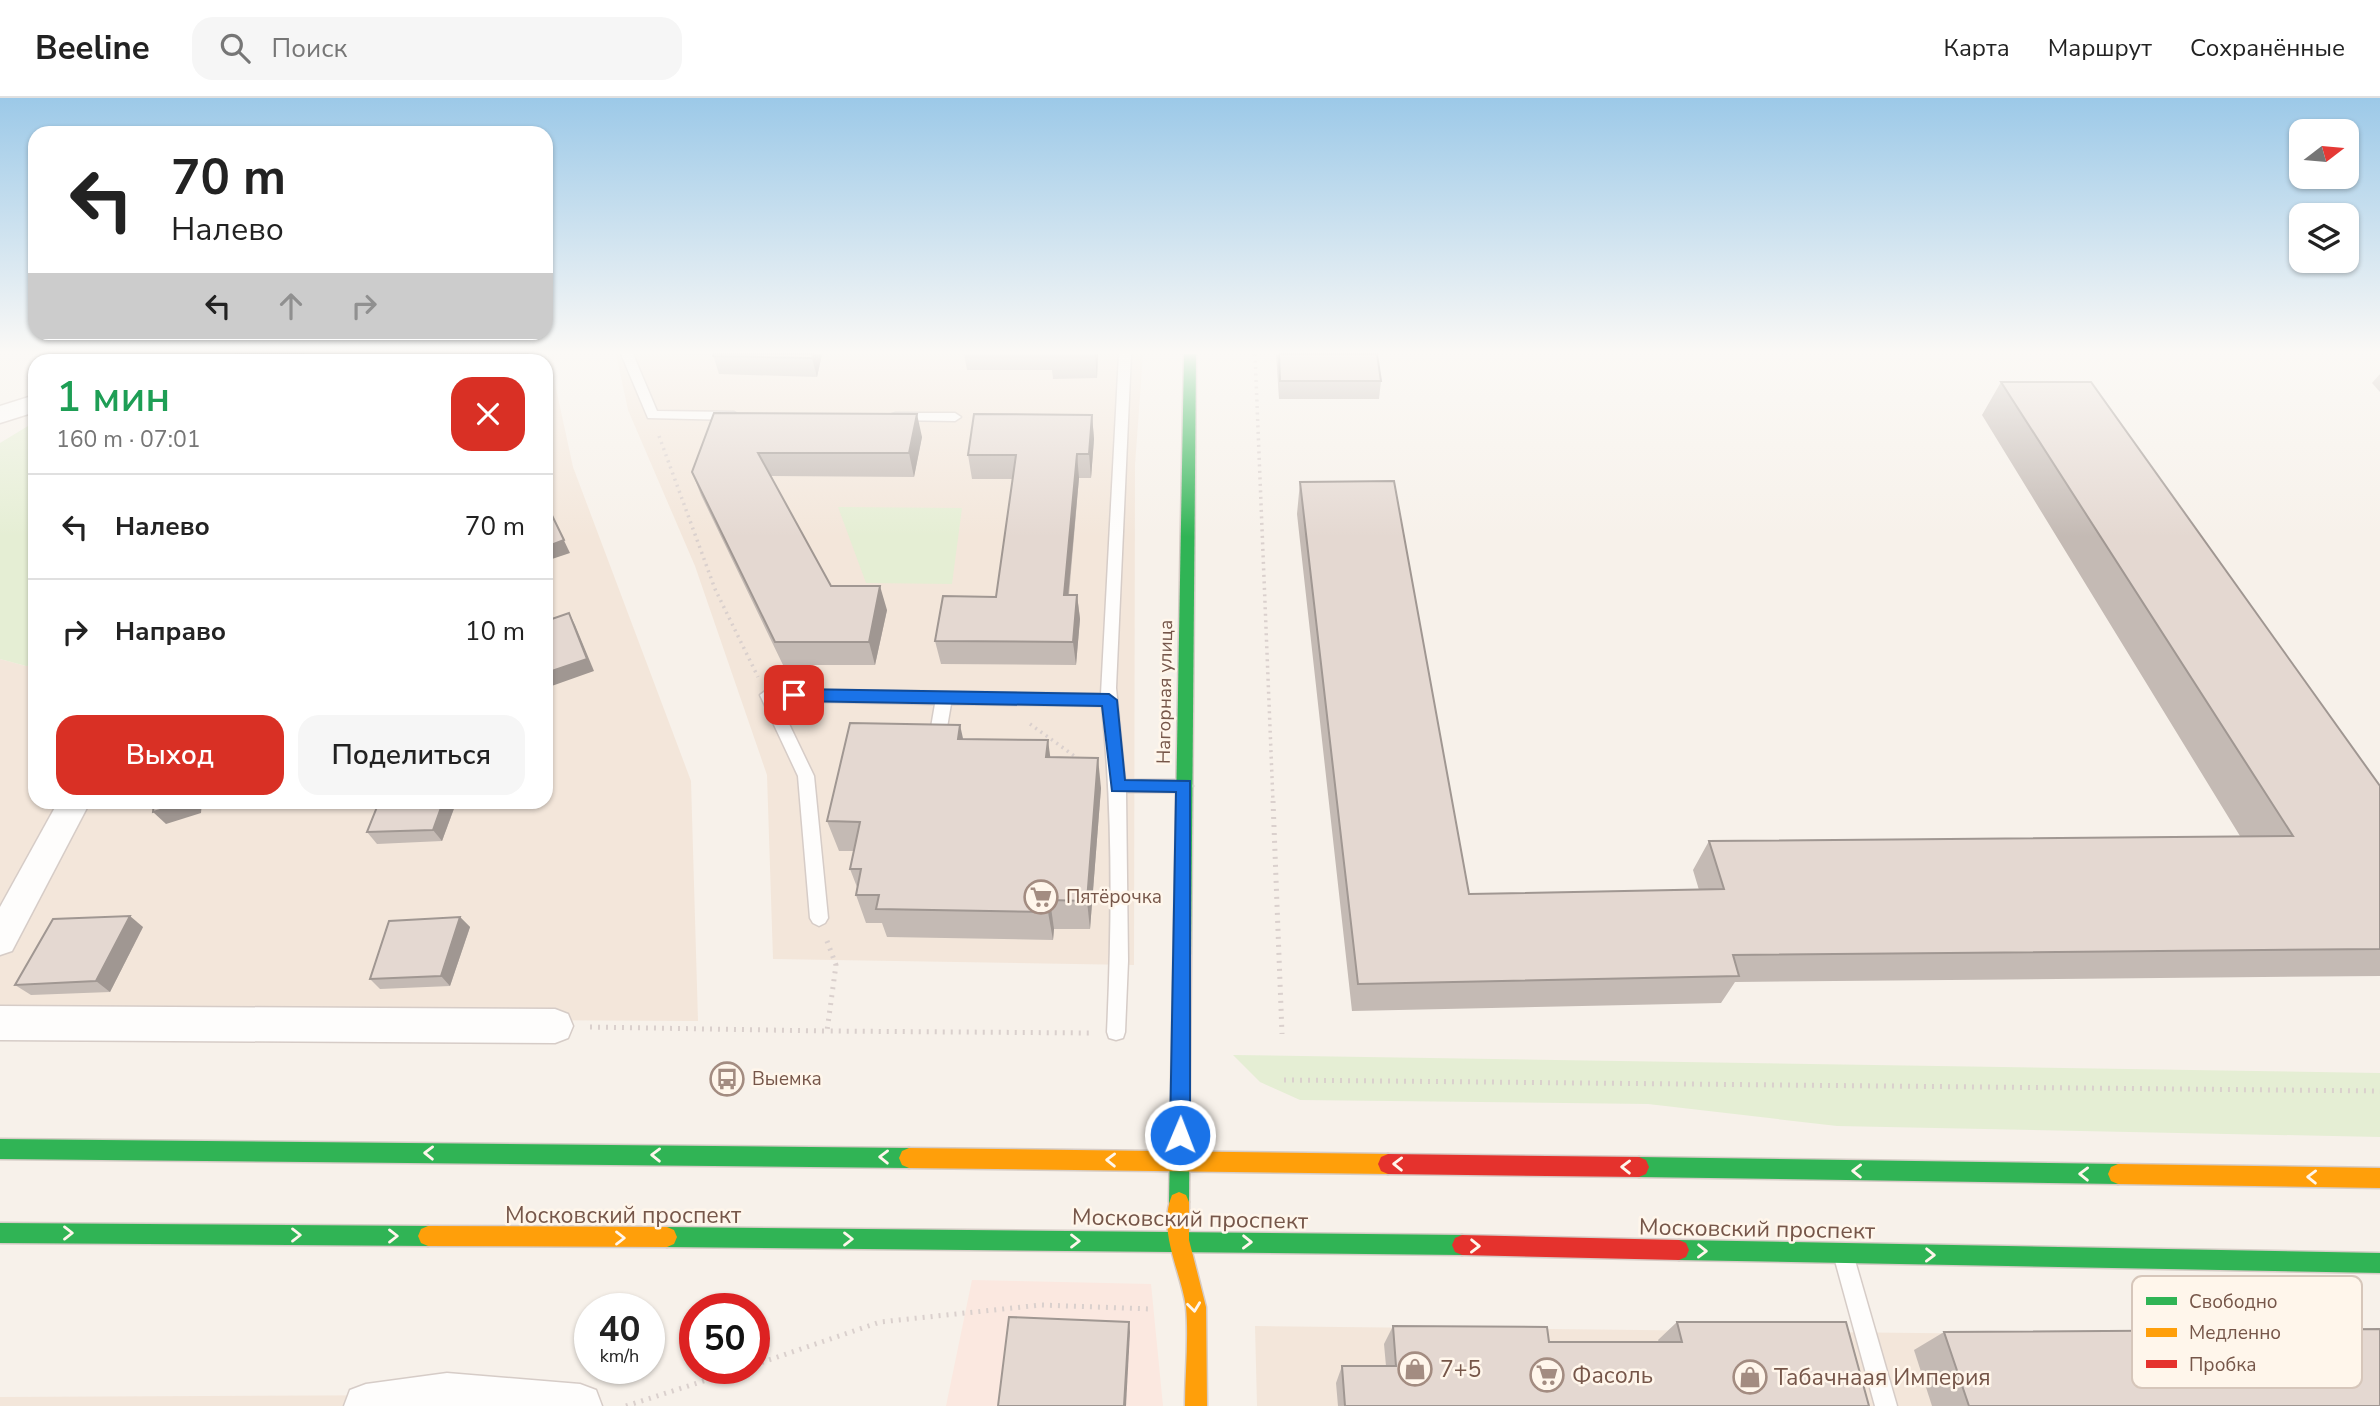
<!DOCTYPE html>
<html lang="ru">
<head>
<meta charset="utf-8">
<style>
  body { margin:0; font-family:"Nunito Sans",sans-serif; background:#f6f6f6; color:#222; height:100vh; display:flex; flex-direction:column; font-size:26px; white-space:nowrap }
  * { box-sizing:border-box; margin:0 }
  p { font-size:23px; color:#767676 }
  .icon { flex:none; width:38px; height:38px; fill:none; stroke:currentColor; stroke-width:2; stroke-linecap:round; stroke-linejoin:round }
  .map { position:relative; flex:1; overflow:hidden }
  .drawer { position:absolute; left:28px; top:256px; width:525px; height:455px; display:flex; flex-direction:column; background:#fff; border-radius:21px; box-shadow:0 2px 5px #0004 }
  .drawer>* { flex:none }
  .hud { position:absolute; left:28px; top:28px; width:525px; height:214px; border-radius:21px; box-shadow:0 2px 5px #0004; background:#fff; color:#222; overflow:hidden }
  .needle { width:46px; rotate:74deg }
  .buttons { position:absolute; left:2289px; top:21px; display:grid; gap:14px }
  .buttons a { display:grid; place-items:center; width:70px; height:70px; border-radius:14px; background:#fff; box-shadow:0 2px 5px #0004; font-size:35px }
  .speed { position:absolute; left:574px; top:1195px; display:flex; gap:14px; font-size:35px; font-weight:700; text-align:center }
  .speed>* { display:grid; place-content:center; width:91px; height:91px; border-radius:50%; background:#fff; box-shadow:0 2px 5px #0004; line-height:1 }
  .speed small { font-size:18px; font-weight:400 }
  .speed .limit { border:10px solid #d22; background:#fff; color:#111 }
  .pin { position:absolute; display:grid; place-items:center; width:60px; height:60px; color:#fff; margin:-30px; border-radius:14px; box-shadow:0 4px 10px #0006 }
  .me { position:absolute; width:77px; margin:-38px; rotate:1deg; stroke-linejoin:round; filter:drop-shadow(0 0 5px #0008) }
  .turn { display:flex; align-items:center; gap:24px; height:147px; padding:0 28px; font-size:32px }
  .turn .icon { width:91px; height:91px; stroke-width:2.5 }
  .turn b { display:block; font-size:49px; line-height:60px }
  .lanes { display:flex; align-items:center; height:66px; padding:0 28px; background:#0003; justify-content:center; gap:35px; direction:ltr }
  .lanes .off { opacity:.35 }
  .round { display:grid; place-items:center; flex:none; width:74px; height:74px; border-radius:21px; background:#f6f6f6 }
  .overview { display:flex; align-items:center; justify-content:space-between; height:119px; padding:0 28px }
  h1 { font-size:42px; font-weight:600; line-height:52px; color:#1e9e55 }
  .action { display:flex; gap:14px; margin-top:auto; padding:14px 28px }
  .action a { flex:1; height:80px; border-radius:21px; background:#d93025; color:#fff; font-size:28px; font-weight:600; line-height:80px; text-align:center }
  .action a+a { background:#f6f6f6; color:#222 }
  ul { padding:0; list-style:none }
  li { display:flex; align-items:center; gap:21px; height:105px; padding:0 28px; border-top:2px solid #e0e0e0 }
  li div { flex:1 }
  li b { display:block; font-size:26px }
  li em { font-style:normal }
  header { display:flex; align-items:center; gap:42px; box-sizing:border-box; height:98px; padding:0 35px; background:#fff; border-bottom:2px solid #e0e0e0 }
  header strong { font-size:33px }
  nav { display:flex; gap:38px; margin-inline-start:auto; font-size:24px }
  .search { width:490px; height:63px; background:#f6f6f6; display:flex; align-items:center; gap:18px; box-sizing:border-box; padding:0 24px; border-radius:21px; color:#767676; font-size:26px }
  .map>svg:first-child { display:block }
  .residential { fill:#f3e6da }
  .commercial { fill:#fbe8e0 }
  .green { fill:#e5eed4 }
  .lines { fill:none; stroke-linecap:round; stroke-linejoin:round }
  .lane-casing { stroke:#d6ccc7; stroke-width:3 }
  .street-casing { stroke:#d6ccc7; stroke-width:3 }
  .fast-casing { stroke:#d6ccc6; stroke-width:3 }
  .slow-casing { stroke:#d6ccc6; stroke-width:3 }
  .jam-casing { stroke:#d6ccc6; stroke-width:3 }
  .path-far1 { stroke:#dad0cd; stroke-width:3.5; stroke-dasharray:2 4.5; stroke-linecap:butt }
  .path { stroke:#dad0cd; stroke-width:5; stroke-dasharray:2 6; stroke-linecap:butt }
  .lane { fill:#fefdfc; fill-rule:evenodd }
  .street { fill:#fefdfc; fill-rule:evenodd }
  .fast { fill:#30b455; fill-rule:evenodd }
  .slow { fill:#ff9f0a; fill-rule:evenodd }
  .jam { fill:#e5322d; fill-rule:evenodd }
  .wall { fill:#c4bab4 }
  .shaded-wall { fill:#a09792 }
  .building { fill:#e4d8d1; stroke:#a09792; stroke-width:2 }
  .oneway { stroke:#fff6eb }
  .route { fill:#1a73e8; stroke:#114b97; stroke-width:2 }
  .labels { text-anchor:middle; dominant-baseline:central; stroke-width:5; stroke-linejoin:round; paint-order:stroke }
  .street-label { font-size:19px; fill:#765649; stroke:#fff6eb }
  .poi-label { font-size:19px; fill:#765649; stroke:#fff6eb; text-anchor:start }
  .near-street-label { font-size:23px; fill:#765649; stroke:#fff6eb }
  .near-poi-label { font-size:23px; fill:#765649; stroke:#fff6eb; text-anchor:start }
  .key { fill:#fff6eb; stroke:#d6c6ba; stroke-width:2 }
  .key-label { font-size:19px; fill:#765649 }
</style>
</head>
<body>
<header>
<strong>Beeline</strong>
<div class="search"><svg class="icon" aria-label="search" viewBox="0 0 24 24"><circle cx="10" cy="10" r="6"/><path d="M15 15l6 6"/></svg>Поиск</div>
<nav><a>Карта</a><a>Маршрут</a><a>Сохранённые</a></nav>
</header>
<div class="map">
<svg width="2380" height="1308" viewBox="0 0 2380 1308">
  <rect width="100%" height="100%" fill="#f7f1ea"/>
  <!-- residential -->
  <g class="residential">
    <polygon points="414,256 554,256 554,281 573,369 691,683 698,923 0,919 0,561 26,568 35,567 35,704 546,704 546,262 415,262"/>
    <polygon points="616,256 1143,256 1135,367 1134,867 773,861 767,677 695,468 628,312"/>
    <polygon points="1255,1228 2380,1240 2380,1308 1257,1308"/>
    <polygon points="447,1297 580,1308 0,1308 0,1299"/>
  </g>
  <!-- commercial -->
  <polygon class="commercial" points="972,1182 1151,1186 1163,1308 946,1308"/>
  <!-- green -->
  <g class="green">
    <polygon points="28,328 35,333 35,567 26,568 0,561 0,345"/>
    <polygon points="838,409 962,410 952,486 866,485"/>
    <polygon points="1233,957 2380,975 2380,1039 1837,1028 1648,1006 1300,1002 1260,984"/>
  </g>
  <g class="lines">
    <defs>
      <g id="lane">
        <polygon points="621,256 633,256 657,313 734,314 740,318 734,322 648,320"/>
        <path d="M1119 256H1131L1116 590 1125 682H1185L1191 683 1193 688 1191 693 1185 694H1126L1128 863 1125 934 1123 940 1116 942 1109 940 1107 934C1112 825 1113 716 1102 608L951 606 945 641 943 645H931L929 641 935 606 778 603 814 678 828 820 825 825 819 828 813 825 810 820 798 678 760 597 768 591 1101 596Z"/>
        <polygon points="896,315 955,315 961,319 955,323 892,322 892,316"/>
        <polygon points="1844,1149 1851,1152 1854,1159 1897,1308 1875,1308 1834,1159 1837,1152"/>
      </g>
      <g id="street">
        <polygon points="152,256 189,256 181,262 147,262"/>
        <polygon points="35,297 35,314 0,325 0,308"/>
        <polygon points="58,704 90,704 12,853 0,857 0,809"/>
        <polygon points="0,908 555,911 568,916 573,928 568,940 555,945 0,942"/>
        <polygon points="447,1275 580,1286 596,1292 602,1308 344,1308 350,1292 366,1286"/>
      </g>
      <g id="fast">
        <polygon points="1184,256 1196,256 1189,1104 1186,1111 1179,1114 1172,1111 1169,1104"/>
        <polygon points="0,1041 909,1050 916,1053 919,1060 916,1067 909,1070 0,1061"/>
        <polygon points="1639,1059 2118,1066 2125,1069 2128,1076 2125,1083 2118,1086 1639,1079 1632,1076 1629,1069 1632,1062"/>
        <polygon points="0,1125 428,1128 435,1131 438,1138 435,1145 428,1148 0,1145"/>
        <polygon points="667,1129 1462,1137 1469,1140 1472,1147 1469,1154 1462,1157 667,1149 660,1146 657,1139 660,1132"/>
        <polygon points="1679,1142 2380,1155 2380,1175 1679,1162 1672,1159 1669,1152 1672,1145"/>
      </g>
      <g id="slow">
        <polygon points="909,1050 1388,1056 1395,1059 1398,1066 1395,1073 1388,1076 909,1070 902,1067 899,1060 902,1053"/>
        <polygon points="2118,1066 2380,1070 2380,1090 2118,1086 2111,1083 2108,1076 2111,1069"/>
        <path d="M1179 1094 1186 1097 1189 1104V1142L1206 1209 1207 1308H1185C1185 1276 1189 1241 1186 1209 1181 1173 1157 1133 1172 1097Z"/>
        <polygon points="428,1128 667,1129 674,1132 677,1139 674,1146 667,1149 428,1148 421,1145 418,1138 421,1131"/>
      </g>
      <g id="jam">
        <polygon points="1388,1056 1639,1059 1646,1062 1649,1069 1646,1076 1639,1079 1388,1076 1381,1073 1378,1066 1381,1059"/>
        <polygon points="1462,1137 1679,1142 1686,1145 1689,1152 1686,1159 1679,1162 1462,1157 1455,1154 1452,1147 1455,1140"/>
      </g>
    </defs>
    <!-- lane casing -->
    <use href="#lane" class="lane-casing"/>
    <!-- street casing -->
    <use href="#street" class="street-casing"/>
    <!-- fast casing -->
    <use href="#fast" class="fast-casing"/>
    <!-- slow casing -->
    <use href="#slow" class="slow-casing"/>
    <!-- jam casing -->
    <use href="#jam" class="jam-casing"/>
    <!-- path-far1 -->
    <g class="path-far1">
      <polyline points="1255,256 1273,704"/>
      <polyline points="659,338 715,491 758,579"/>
      <polyline points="1030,626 1080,662"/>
    </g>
    <!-- path -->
    <g class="path">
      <polyline points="1273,703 1282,936"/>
      <polyline points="827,843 836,867 827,933 1090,935"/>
      <polyline points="590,929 827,933"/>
      <polyline points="1284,982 2380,993"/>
      <polyline points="754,1267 880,1224 1041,1207 1151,1211"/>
      <polyline points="626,1308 744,1270"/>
    </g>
    <!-- lane -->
    <use href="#lane" class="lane"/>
    <!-- street -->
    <use href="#street" class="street"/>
    <!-- fast -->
    <use href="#fast" class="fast"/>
    <!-- slow -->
    <use href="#slow" class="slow"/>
    <!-- jam -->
    <use href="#jam" class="jam"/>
  </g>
  <!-- wall -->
  <g class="wall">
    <polygon points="673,256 822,256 817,279 719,276 713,257"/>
    <polygon points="964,256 1098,256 1097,280 1053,281 1052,272 967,272"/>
    <polygon points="1276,256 1377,256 1381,283 1379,301 1279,301"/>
    <polygon points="2380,276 2380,294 2372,285"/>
    <polygon points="2001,284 2380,688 2380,878 1735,884 1721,905 1352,913 1297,416 1300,384 1469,796 1699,792 1693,772 1709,743 2240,738 1982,317"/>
    <polygon points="714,315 922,339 914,379 771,378 831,488 887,512 875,567 783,567 701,397 692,374"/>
    <polygon points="1092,317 1094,341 1091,380 1079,380 1069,497 1077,497 1080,521 1076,567 941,566 935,543 996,499 1013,381 972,381 968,357"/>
    <polygon points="963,641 1051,659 1101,690 1090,831 1054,831 1053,842 887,839 882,825 866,825 856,797 857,789 850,771 854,753 839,753 827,723"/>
    <polygon points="456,705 442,743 377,746 367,734"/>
    <polygon points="460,819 470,829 450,888 380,891 370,881"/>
    <polygon points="143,829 110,894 31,897 15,887"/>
    <polygon points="1677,1224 1869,1308 1338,1308 1336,1285 1342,1268 1386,1268 1384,1246 1393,1228 1549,1244 1659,1244 1658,1242"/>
    <polygon points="1944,1234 2380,1308 1932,1308 1914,1252"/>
  </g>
  <!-- shaded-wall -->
  <g class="shaded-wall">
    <polygon points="529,256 534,256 537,262 513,262"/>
    <polygon points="813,256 822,256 817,279 812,260"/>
    <polygon points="1095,256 1098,256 1097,280"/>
    <polygon points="917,316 922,339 914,379 909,355"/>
    <polygon points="1092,317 1094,341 1091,380 1089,356"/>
    <polygon points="1077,356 1079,380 1066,521 1064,497"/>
    <polygon points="546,405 570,455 546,463"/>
    <polygon points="880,488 887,512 875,567 869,544"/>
    <polygon points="1077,497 1080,521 1076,567 1073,544"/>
    <polygon points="569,515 575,527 594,573 546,590 546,575"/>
    <polygon points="960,627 967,658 958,641"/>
    <polygon points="1048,642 1052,672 1046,659"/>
    <polygon points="1098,660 1101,690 1090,831 1087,803"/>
    <polygon points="189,704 202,704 201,715 166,726 153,714"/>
    <polygon points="443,704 455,704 456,705 442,743 433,732"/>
    <polygon points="1050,802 1054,831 1053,842 1048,814"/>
    <polygon points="130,818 143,829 110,894 96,883"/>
    <polygon points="460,819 470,829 450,888 441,878"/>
    <polygon points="1129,1224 1130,1234 1126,1308 1124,1308"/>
  </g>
  <!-- building -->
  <g class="building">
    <polygon points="235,256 304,256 308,262 217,262"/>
    <polygon points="461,256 529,256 513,262 465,262"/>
    <polygon points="713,256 813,256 812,260 713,258"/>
    <polygon points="1279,256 1377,256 1381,283 1280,283"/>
    <polygon points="2001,284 2091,284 2380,688 2380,851 1733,857 1739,878 1358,886 1300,384 1394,383 1469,796 1724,791 1709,743 2293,738"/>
    <polygon points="714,315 917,316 909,355 758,355 831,488 880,488 869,544 775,544 692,374"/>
    <polygon points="974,316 1092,317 1089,356 1077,356 1064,497 1077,497 1073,544 935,543 943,498 996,499 1016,357 968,357"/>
    <polygon points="546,405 564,442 546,449"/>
    <polygon points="569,515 587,561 546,575 546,523"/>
    <polygon points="850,625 960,627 958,641 1048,642 1046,659 1098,660 1087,803 1050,802 1048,814 876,811 879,797 856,797 861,771 850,771 860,724 827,723"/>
    <polygon points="154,704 189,704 153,714"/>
    <polygon points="379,704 443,704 433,732 367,734"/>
    <polygon points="130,818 96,883 15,887 53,821"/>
    <polygon points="460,819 441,878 370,881 389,823"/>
    <polygon points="1009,1219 1129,1224 1124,1308 998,1308"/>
    <polygon points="1677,1224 1846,1224 1869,1308 1345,1308 1342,1268 1396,1268 1393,1228 1547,1229 1549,1244 1682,1244"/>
    <polygon points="2380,1231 2380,1308 1969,1308 1944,1234"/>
  </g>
  <!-- one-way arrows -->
  <defs><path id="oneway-chevron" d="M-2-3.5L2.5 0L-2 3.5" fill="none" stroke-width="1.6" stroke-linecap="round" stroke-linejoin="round" transform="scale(1.75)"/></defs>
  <g class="oneway">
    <use href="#oneway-chevron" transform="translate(429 1055) rotate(-179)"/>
    <use href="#oneway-chevron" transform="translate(656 1057) rotate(-179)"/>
    <use href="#oneway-chevron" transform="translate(884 1059) rotate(-179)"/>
    <use href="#oneway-chevron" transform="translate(1111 1062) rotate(-179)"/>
    <use href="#oneway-chevron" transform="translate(1398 1066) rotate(-179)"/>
    <use href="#oneway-chevron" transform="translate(1626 1069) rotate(-179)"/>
    <use href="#oneway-chevron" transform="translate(1857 1073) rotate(-179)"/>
    <use href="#oneway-chevron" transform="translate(2084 1076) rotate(-179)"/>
    <use href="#oneway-chevron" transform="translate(2312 1079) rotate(-179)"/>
    <use href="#oneway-chevron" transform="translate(68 1135)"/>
    <use href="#oneway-chevron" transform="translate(296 1137)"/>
    <use href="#oneway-chevron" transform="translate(393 1138)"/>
    <use href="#oneway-chevron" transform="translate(620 1140)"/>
    <use href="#oneway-chevron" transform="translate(848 1141)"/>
    <use href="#oneway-chevron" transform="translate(1075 1143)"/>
    <use href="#oneway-chevron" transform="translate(1247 1144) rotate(1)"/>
    <use href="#oneway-chevron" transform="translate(1475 1148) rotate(1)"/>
    <use href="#oneway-chevron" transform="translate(1702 1153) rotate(1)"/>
    <use href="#oneway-chevron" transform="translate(1930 1157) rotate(1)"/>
    <use href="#oneway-chevron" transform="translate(1194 1209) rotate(83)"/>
  </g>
  <!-- sky -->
  <linearGradient id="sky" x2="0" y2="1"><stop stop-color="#9cc9e8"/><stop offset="0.58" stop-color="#fbf9f6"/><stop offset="1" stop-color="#fbf9f6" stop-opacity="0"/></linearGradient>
  <rect width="2380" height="439" fill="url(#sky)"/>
  <!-- route -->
  <polygon class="route" points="794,591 1109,596 1117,602 1125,682 1190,683 1190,1037 1187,1044 1180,1047 1173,1044 1170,1037 1176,694 1112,693 1102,608 794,603 787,597"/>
  <!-- icons -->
  <defs>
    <symbol id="supermarket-ring" viewBox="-11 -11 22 22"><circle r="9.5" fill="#fff6eb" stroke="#a38c81" stroke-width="1.5"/><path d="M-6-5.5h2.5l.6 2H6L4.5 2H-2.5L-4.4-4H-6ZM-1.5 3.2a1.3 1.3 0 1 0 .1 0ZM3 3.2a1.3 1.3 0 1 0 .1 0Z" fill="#a38c81"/></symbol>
    <symbol id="bus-ring" viewBox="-11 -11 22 22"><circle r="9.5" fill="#fff6eb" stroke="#a38c81" stroke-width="1.5"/><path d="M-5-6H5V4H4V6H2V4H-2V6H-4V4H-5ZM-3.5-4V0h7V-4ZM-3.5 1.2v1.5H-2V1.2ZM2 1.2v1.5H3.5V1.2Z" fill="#a38c81"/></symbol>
    <symbol id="shop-ring" viewBox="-11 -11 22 22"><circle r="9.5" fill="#fff6eb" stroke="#a38c81" stroke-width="1.5"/><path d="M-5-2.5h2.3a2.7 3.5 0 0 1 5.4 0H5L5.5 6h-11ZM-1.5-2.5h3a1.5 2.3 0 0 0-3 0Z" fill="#a38c81"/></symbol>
  </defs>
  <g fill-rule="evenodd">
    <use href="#supermarket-ring" x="1022" y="780" width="38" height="38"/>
    <use href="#bus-ring" x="708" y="962" width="38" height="38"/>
    <use href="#shop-ring" x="1396" y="1252" width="38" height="38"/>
    <use href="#supermarket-ring" x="1528" y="1258" width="38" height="38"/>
    <use href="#shop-ring" x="1731" y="1260" width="38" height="38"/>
  </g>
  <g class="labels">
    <!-- street labels -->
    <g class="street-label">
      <text transform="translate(1165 594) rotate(-89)">Нагорная улица</text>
    </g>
    <!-- poi labels -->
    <g class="poi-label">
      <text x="1066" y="799">Пятёрочка</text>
      <text x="752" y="981">Выемка</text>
    </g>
    <!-- near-street labels -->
    <g class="near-street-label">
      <text x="623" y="1117">Московский проспект</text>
      <text transform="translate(1190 1121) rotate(1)">Московский проспект</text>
      <text transform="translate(1757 1131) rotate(1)">Московский проспект</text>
    </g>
    <!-- near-poi labels -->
    <g class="near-poi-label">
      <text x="1440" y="1271">7+5</text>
      <text x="1572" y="1277">Фасоль</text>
      <text x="1774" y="1279">Табачнаая Империя</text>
    </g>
  </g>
  <!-- legend -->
  <rect x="2132" y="1178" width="230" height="112" rx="10" class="key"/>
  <rect x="2146" y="1199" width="31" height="8" fill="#30b455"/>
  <rect x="2146" y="1230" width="31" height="9" fill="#ff9f0a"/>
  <rect x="2146" y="1262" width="31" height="8" fill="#e5322d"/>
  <g class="key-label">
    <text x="2189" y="1210">Свободно</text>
    <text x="2189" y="1241">Медленно</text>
    <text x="2189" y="1273">Пробка</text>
  </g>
</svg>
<div class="buttons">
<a><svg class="needle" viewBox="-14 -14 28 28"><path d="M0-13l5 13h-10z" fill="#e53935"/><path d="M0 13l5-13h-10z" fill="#767676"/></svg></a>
<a><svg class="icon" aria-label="layers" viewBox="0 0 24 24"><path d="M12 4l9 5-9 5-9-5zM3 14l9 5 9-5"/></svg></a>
</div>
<div class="speed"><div>40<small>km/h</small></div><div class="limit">50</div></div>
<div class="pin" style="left:794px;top:597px;background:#d93025"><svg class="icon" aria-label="arrive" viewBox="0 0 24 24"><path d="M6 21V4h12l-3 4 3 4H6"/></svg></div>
<svg class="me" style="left:1180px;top:1037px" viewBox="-20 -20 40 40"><circle r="17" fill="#1a73e8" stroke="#fff" stroke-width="3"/><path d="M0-11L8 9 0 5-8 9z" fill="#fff"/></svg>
<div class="hud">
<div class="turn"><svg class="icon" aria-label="left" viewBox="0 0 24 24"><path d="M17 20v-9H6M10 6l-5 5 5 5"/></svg><div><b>70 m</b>Налево</div></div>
<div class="lanes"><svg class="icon" aria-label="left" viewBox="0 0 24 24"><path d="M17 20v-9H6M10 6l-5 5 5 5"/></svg><svg class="icon off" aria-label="ahead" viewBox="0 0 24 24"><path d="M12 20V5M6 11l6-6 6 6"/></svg><svg class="icon off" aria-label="right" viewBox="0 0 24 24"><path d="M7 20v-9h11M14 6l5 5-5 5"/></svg></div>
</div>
<section class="drawer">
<div class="overview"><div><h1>1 мин</h1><p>160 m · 07:01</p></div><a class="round" style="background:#d93025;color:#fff"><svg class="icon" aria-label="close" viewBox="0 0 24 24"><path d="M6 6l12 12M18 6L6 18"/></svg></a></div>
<ul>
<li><svg class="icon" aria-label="left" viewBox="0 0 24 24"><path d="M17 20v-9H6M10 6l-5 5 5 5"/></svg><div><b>Налево</b></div><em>70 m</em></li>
<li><svg class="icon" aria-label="right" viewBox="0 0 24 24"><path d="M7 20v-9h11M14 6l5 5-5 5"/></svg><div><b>Направо</b></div><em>10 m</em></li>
</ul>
<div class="action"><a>Выход</a><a>Поделиться</a></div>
</section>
</div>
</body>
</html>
